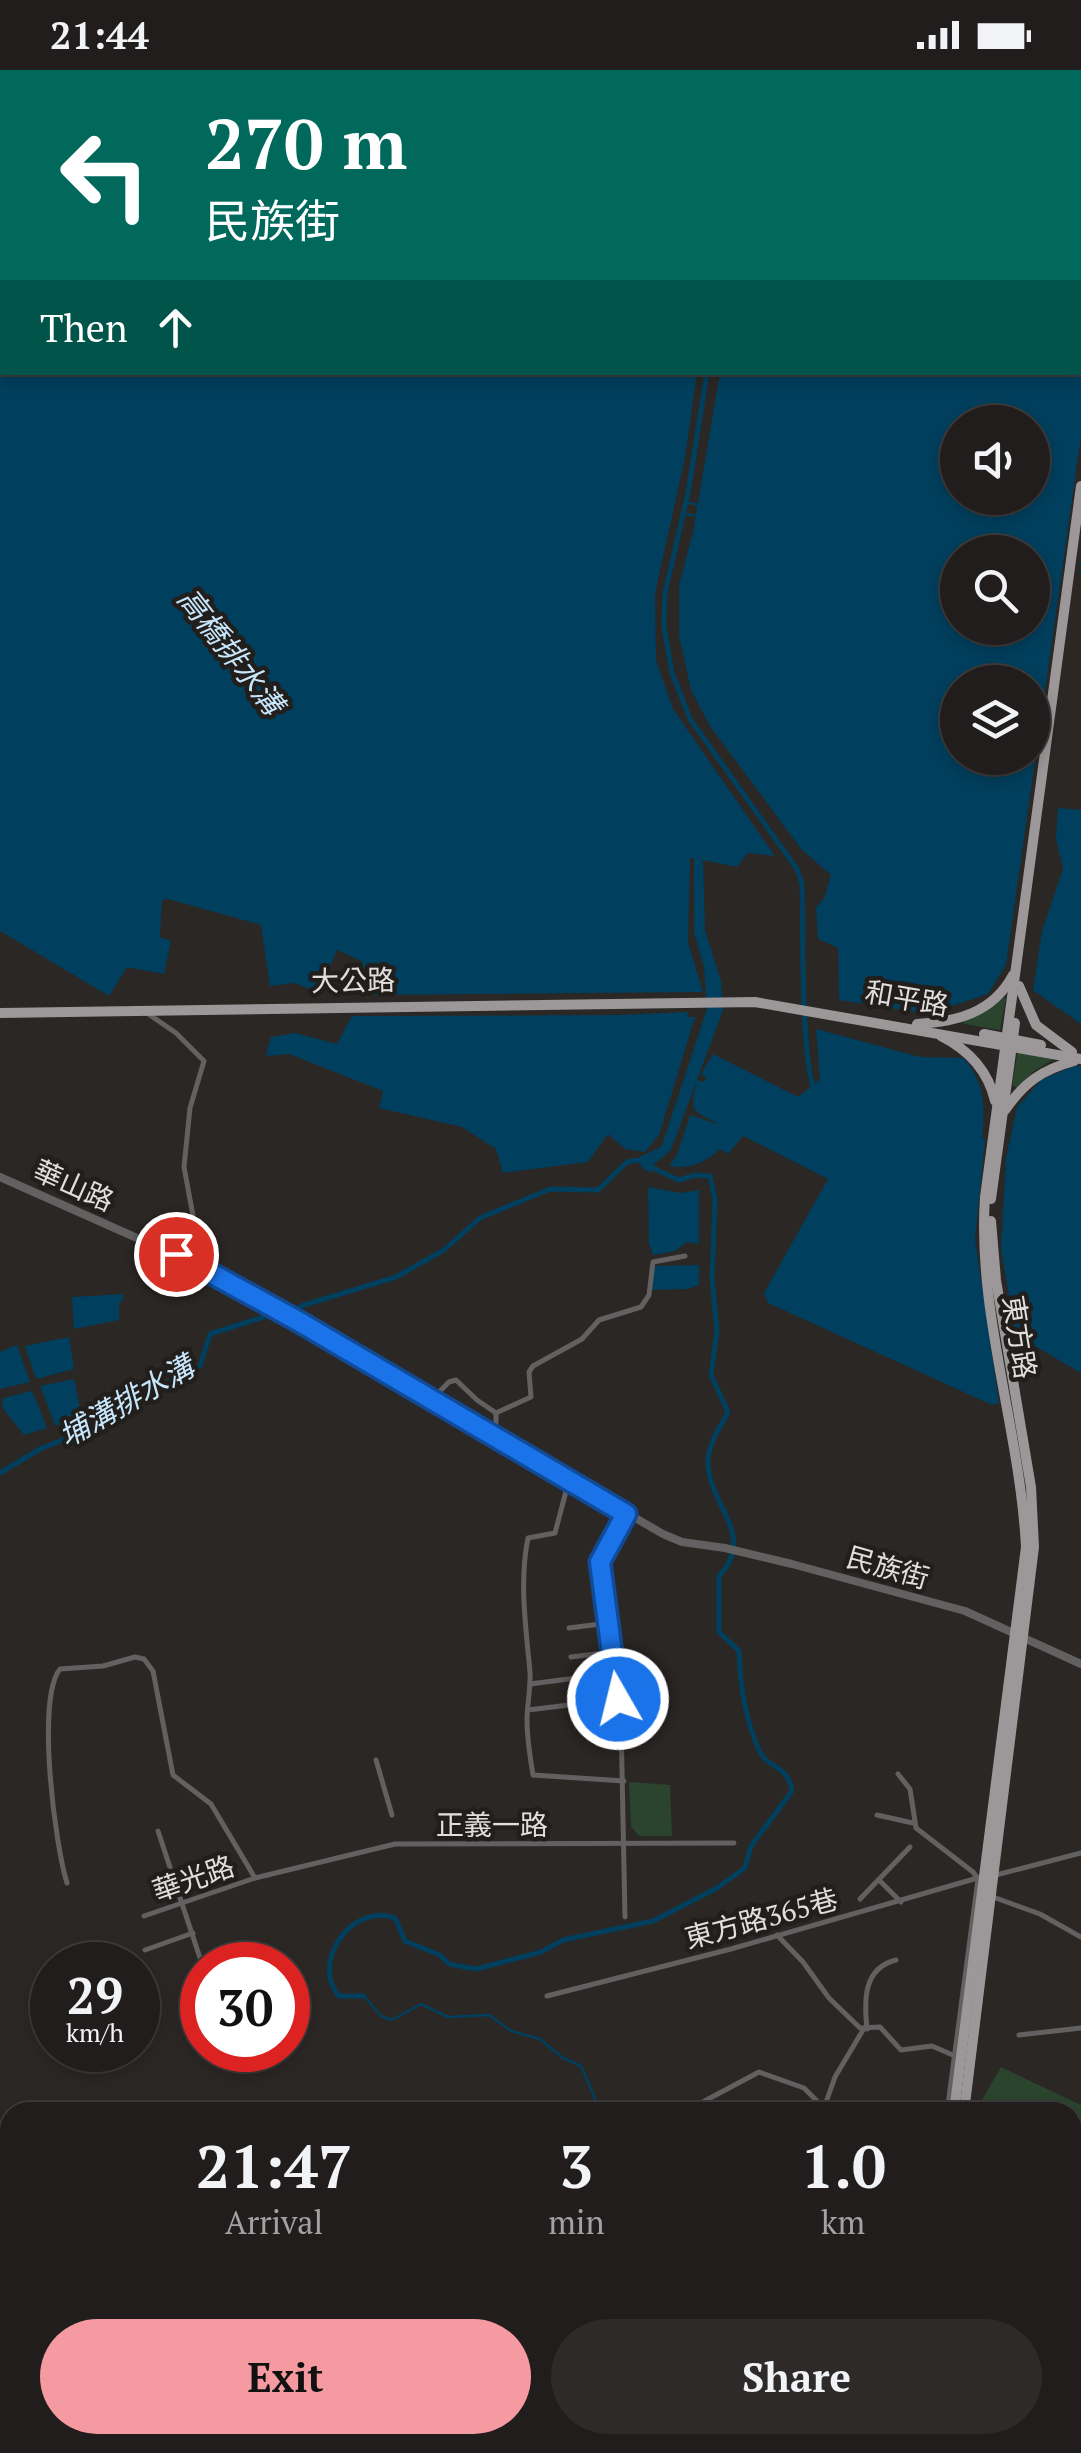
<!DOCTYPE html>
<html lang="en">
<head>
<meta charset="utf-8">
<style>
  body { margin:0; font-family:"PT Serif","Noto Sans TC",serif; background:#2d2a29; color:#f1f3f6; height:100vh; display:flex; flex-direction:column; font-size:38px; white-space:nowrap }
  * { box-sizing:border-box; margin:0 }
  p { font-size:32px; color:#a2a2a3 }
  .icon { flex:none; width:55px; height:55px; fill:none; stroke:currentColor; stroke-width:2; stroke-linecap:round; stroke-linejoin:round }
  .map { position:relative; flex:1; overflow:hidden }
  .side { position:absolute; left:0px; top:2032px; width:1082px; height:352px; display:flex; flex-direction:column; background:#201d1c; border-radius:30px 30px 0 0; box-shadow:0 5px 15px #0003,0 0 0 2px #3d3b3b }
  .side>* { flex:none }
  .guide { position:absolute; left:0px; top:0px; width:1082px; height:305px; box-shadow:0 5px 15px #0003,0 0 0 2px #3d3b3b; background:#00695c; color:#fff; overflow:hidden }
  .controls { position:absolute; left:940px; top:335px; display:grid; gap:20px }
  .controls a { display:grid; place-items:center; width:110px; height:110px; border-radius:50%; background:#201d1c; box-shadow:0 5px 15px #0003,0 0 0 2px #3d3b3b; font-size:50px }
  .speed { position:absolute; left:30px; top:1872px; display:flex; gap:20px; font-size:50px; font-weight:700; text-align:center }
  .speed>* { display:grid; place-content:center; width:130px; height:130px; border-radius:50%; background:#201d1c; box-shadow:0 5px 15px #0003,0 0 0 2px #3d3b3b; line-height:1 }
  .speed small { font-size:25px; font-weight:400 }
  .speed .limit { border:15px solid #d22; background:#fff; color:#111 }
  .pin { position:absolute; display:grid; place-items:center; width:85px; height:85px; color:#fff; margin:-42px; border:5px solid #fff; border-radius:50%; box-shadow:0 2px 10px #0007 }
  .me { position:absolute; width:110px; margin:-55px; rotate:352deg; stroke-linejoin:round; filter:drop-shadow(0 0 8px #0008) }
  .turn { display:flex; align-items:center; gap:35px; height:210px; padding:0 40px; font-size:45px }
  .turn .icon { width:130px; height:130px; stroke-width:2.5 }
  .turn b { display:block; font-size:70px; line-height:85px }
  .then { display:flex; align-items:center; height:95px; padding:0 40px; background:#0003; gap:20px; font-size:38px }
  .eta { display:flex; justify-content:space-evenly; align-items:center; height:170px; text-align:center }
  .eta b { font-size:60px; font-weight:700; line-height:70px }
  .primary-button { display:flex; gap:20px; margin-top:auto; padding:20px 40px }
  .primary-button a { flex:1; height:115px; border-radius:60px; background:#f49aa0; color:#111; font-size:40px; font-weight:700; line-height:115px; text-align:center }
  .primary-button a+a { background:#2d2a29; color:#f1f3f6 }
  .status { display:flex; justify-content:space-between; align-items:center; height:70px; padding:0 50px; background:#201d1c; direction:ltr }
  .status svg { height:28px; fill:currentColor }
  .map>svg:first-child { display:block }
  .green { fill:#2a442d }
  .water { fill:#003f5d; fill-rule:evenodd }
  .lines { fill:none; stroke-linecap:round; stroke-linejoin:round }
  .stream { stroke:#003f5d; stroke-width:2.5 }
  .canal { stroke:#003f5d; stroke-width:5 }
  .minor { stroke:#626061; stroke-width:5 }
  .tertiary { stroke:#626061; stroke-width:8 }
  .primary { stroke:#9c9799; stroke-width:10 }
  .route-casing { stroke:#114b97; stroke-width:25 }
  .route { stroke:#1a73e8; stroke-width:18 }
  .labels { text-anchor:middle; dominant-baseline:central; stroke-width:9; stroke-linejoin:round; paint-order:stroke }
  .street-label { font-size:28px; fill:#e1dfdd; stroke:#211e1b }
  .water-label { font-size:30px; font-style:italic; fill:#c7e6fb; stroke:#211e1b }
</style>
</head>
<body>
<div class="status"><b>21:44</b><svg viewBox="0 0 49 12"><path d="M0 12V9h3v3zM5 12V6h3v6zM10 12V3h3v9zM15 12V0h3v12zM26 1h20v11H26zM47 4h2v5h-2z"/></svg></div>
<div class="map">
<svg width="1081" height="2383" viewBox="0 0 1081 2383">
  <rect width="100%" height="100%" fill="#2b2725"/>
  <!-- green -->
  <g class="green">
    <polygon points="1003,927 1006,928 1000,960 964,954 963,952"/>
    <polygon points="1018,979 1057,987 1033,1002 1017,1018 1012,1015"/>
    <polygon points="629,1712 670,1715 672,1766 639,1766 631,1756"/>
    <polygon points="1001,1997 1081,2035 1081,2051 1073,2063 1072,2042 975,2042"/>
  </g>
  <!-- water -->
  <g class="water">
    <polygon points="0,0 723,0 2,2 2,302 697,303 685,388 655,523 656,590 673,639 775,786 748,783 737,797 703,790 705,860 721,911 723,940 671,1080 653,1095 651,1103 642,1098 639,1090 653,1087 662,1075 707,939 704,897 694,862 694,788 690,788 688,872 703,922 360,925 363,892 337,880 318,923 295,913 270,916 261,855 168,829 162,830 160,867 171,871 164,904 127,897 109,926 0,861"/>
    <path d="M1081 230V366L1006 895 988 924 928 944 839 930 838 878 818 869 816 837 824 829 831 805 801 779 710 656 691 620 679 565V515L693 462 720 303 1080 302ZM1032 352V428H958V352ZM1032 482V558H958V482ZM958 612H1032V688H958Z"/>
    <polygon points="1058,738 1081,740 1081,954 1033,920 1042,861 1063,799 1056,768"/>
    <polygon points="688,942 687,947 695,947 659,1065 645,1082 625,1079 608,1064 588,1092 503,1103 496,1079 462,1057 379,1038 383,1021 289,984 266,986 271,967 295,963 337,974 352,946 617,945"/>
    <path d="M816 959 920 987 964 988C985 1014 985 1035 982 1067L985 1069 975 1169 999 1333 992 1335 768 1233 764 1223 828 1109 743 1066 728 1084 720 1079C705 1093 689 1100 669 1096L677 1085 690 1045 720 1055C691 1038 689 1045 697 1010L704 1012 706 1007 701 1004 713 984 798 1027 820 1009Z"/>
    <polygon points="1074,996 1081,996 1081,1303 1035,1276 1021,1297 1001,1178 1006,1088 1017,1037 1041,1010"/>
    <polygon points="648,1117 681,1123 699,1120 699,1174 687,1172 675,1181 653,1185 649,1173"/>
    <polygon points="699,1195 699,1215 687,1219 651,1220 655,1196"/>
    <polygon points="123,1224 123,1230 119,1233 119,1250 74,1259 72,1227"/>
    <polygon points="69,1267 74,1299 36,1309 25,1276"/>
    <polygon points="17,1275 30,1312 0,1319 0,1282"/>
    <polygon points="74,1309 83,1353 55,1355 40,1316"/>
    <polygon points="32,1321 47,1358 24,1365 2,1337 3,1328"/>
  </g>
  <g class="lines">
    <!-- stream -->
    <g class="stream">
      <polyline points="685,432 699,435"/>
      <polyline points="684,444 699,446"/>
      <polyline points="1080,494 1081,494"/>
      <polyline points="1080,503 1081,503"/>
      <polyline points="364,1926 381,1946 392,1950 421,1934 448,1947 489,1945 511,1961 540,1969 563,1988 581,1996 601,2042"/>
      <polyline points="0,2322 10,2323"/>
      <polyline points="116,2375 121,2383"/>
      <polyline points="752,2383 764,2375"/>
    </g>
    <!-- canal -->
    <g class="canal">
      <polyline points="736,2 737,0"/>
      <path d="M707 302 688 423 665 523 664 556 672 603 690 649 797 799 802 814C803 851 801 997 815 1020"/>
      <polyline points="0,1403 40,1379 88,1360 150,1321 200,1296 210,1264 267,1246 285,1254 301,1236 396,1207 444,1180 480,1148 550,1119 598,1120 627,1092 639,1090 664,1078"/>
      <path d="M364 1926H339C310 1893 352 1832 395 1848L405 1871 440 1885 449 1894 476 1899 541 1882 563 1870 653 1851 717 1818 745 1798 751 1776 792 1721C788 1694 767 1699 759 1680 745 1649 740 1614 739 1581L719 1562V1506C757 1466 710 1437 708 1394 707 1375 720 1358 728 1342L711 1305 717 1261 712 1209 715 1130 710 1106 696 1105 678 1110 647 1095"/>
    </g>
    <!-- minor -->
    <g class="minor">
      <polyline points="1080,174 1081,174"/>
      <polyline points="1080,188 1081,188"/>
      <polyline points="147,943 176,963 204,991 190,1038 184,1097 194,1151 183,1188"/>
      <polyline points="431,1330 449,1312 456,1310 477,1330 496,1343"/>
      <polyline points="492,1366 496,1359 496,1343 531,1327 529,1302 533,1296 582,1269 599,1250 641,1237 649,1225 653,1192 685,1186"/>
      <path d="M569 1410 555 1463 528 1468C519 1512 526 1558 530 1602 531 1618 527 1634 527 1650 527 1668 530 1687 533 1705L624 1711"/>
      <polyline points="569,1558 608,1553"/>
      <polyline points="571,1587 612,1582"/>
      <polyline points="530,1614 615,1603"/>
      <polyline points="528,1640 618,1629"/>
      <polyline points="376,1690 392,1745"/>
      <polyline points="898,1704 910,1719 916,1758 973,1802 978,1809 947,2042"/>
      <polyline points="877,1745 913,1753"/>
      <polyline points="158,1761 200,1888"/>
      <polyline points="992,1806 1081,1783"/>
      <polyline points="879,1810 901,1832"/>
      <path d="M67 1813C55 1775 36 1629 60 1599L103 1596 135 1587 144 1589 153 1601 173 1705 211 1734 255 1808"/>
      <polyline points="993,1827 1040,1844 1081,1867"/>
      <polyline points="860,1829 910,1777"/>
      <polyline points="144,1846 255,1808 395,1774 734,1773"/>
      <polyline points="625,1847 621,1651 600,1505 601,1492 625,1444"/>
      <polyline points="777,1865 803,1892 829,1928 860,1958 880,1957 901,1980 932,1976 955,1986"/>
      <polyline points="145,1880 193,1863"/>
      <polyline points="547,1926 731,1879 981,1807"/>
      <path d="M867 1959C864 1931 863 1898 896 1890"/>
      <polyline points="1019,1965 1081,1958"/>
      <polyline points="684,2042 759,2002 804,2018 824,2038 835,2007 863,1960"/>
      <polyline points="1072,2091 1081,2091"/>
      <polyline points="3,2092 10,2140"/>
      <polyline points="906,2375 910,2383"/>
      <polyline points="933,2383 933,2375"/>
    </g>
    <!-- tertiary -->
    <polyline class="tertiary" points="0,1107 202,1197 663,1464 682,1472 725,1478 792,1494 965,1541 1081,1594"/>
    <!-- primary -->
    <g class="primary">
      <polyline points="1019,916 1036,955 1072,982"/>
      <polyline points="0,943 755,932 1081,989"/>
      <path d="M917 954C956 952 993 943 1013 905"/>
      <polyline points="984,964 1041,975"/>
      <path d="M941 966C969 980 988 1000 995 1031"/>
      <path d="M1005 1040C1024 1013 1041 1000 1074 991"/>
      <polyline points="991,1129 1015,953"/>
      <path d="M954 2042 1026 1477C1020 1360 977 1244 985 1127L1081 416"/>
      <polyline points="964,2042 1034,1477 1031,1417 996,1210 991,1151"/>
      <polyline points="940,2383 940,2375"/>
      <polyline points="949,2383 949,2375"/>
    </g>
  </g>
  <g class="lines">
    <defs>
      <polyline id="route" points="176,1184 298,1251 626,1444 600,1492 618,1629"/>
    </defs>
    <!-- route casing -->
    <use href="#route" class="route-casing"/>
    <!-- route -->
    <use href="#route" class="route"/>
  </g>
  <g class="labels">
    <!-- street labels -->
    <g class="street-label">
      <text transform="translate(353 910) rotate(-1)">大公路</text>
      <text transform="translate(907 928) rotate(10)">和平路</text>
      <text transform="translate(74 1115) rotate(24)">華山路</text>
      <text transform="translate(1020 1267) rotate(81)">東方路</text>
      <text transform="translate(888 1497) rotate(16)">民族街</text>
      <text x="492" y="1754">正義一路</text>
      <text transform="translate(193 1808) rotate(-19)">華光路</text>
      <text transform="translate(761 1848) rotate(-15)">東方路365巷</text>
    </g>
    <!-- water labels -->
    <g class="water-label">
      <text transform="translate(231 581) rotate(52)">高橋排水溝</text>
      <text transform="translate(126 1331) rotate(-30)">埔溝排水溝</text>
    </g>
  </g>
</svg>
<div class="controls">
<a><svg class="icon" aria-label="sound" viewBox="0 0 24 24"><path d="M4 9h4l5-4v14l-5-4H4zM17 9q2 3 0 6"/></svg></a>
<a><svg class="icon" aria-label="search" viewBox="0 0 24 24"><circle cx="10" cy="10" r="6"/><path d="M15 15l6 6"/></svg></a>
<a><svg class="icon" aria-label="layers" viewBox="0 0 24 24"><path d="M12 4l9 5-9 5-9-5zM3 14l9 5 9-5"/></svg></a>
</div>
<div class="speed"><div>29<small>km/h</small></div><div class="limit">30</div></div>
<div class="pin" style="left:176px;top:1184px;background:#d93025"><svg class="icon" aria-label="arrive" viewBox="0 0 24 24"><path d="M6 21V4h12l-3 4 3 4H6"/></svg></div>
<svg class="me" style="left:618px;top:1629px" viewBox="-20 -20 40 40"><circle r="17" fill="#1a73e8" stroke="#fff" stroke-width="3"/><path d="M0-11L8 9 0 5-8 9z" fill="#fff"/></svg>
<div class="guide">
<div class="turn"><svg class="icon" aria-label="left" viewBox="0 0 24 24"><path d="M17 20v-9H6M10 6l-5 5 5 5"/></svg><div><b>270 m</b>民族街</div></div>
<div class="then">Then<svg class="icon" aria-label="ahead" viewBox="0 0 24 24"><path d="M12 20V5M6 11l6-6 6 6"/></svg></div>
</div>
<section class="side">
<div class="eta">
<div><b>21:47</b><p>Arrival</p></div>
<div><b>3</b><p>min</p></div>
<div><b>1.0</b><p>km</p></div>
</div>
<div class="primary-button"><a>Exit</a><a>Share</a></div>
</section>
</div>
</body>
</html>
